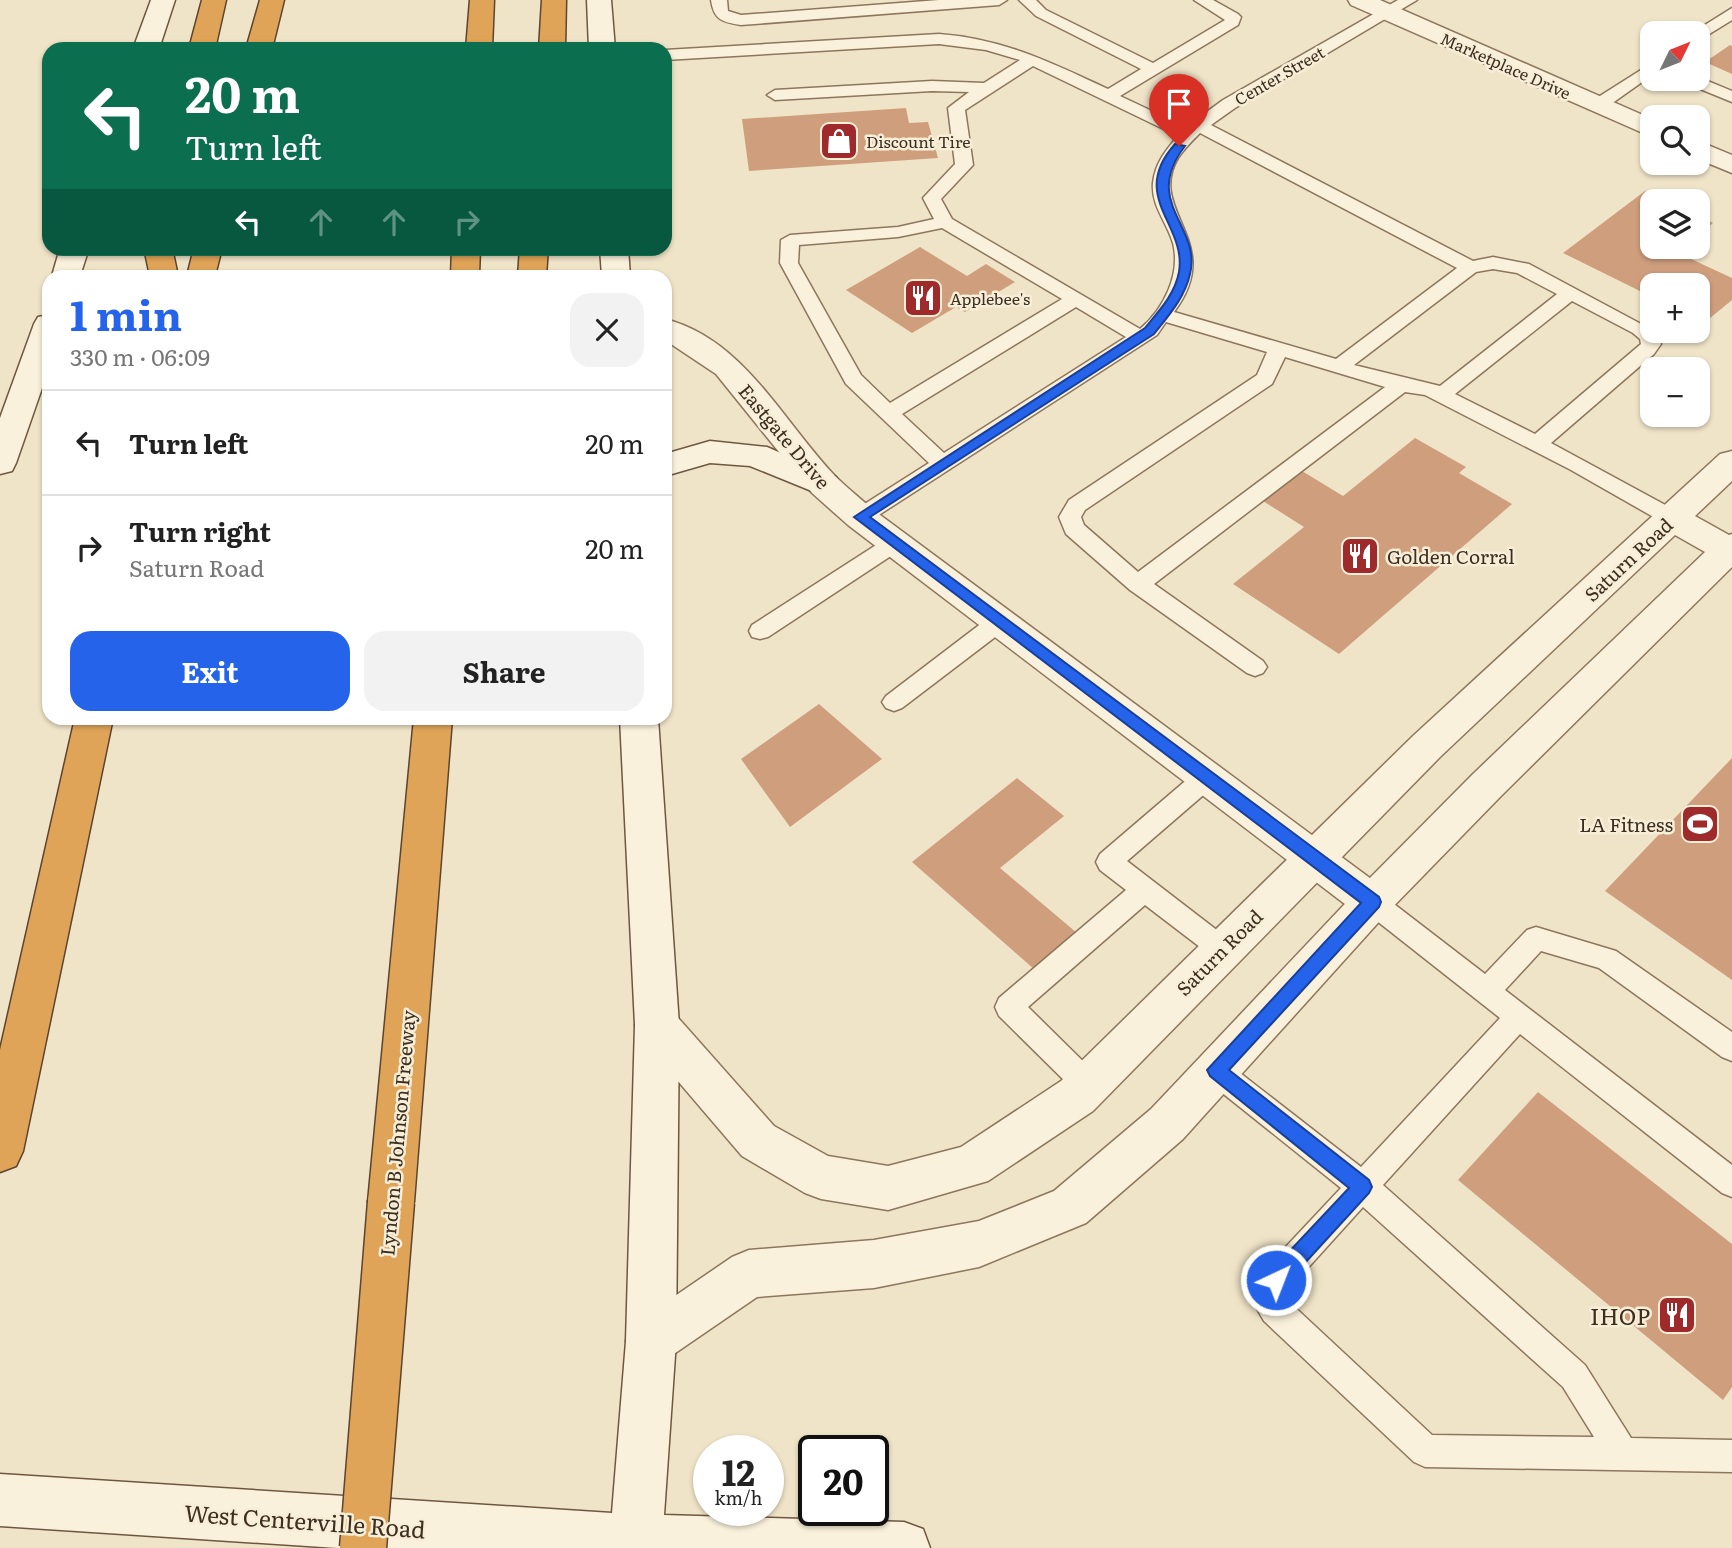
<!DOCTYPE html>
<html lang="en">
<head>
<meta charset="utf-8">
<style>
  body { margin:0; font-family:Literata,serif; background:#f2f2f2; color:#222; height:100vh; display:flex; flex-direction:column; font-size:26px; white-space:nowrap }
  * { box-sizing:border-box; margin:0 }
  p { font-size:23px; color:#767676 }
  .icon { flex:none; width:38px; height:38px; fill:none; stroke:currentColor; stroke-width:2; stroke-linecap:round; stroke-linejoin:round }
  .map { position:relative; flex:1; overflow:hidden }
  .drawer { position:absolute; left:42px; top:270px; width:630px; height:455px; display:flex; flex-direction:column; background:#fff; border-radius:21px; box-shadow:0 2px 5px #0004 }
  .drawer>* { flex:none }
  .hud { position:absolute; left:42px; top:42px; width:630px; height:214px; border-radius:21px; box-shadow:0 2px 5px #0004; background:#0b6e4f; color:#fff; overflow:hidden }
  .needle { width:46px; rotate:47deg }
  .controls { position:absolute; left:1640px; top:21px; display:grid; gap:14px }
  .controls a { display:grid; place-items:center; width:70px; height:70px; border-radius:14px; background:#fff; box-shadow:0 2px 5px #0004; font-size:35px }
  .speed { position:absolute; left:693px; top:1435px; display:flex; gap:14px; font-size:35px; font-weight:700; text-align:center }
  .speed>* { display:grid; place-content:center; width:91px; height:91px; border-radius:50%; background:#fff; box-shadow:0 2px 5px #0004; line-height:1 }
  .speed small { font-size:18px; font-weight:400 }
  .speed .limit { border:4px solid #111; border-radius:10px; background:#fff; color:#111 }
  .pin { position:absolute; display:grid; place-items:center; width:60px; height:60px; color:#fff; margin:-72px -30px; border-radius:50% 50% 50% 0; rotate:-45deg; box-shadow:0 0 7px #0007 }
  .pin .icon { rotate:45deg }
  .me { position:absolute; width:77px; margin:-38px; rotate:43deg; stroke-linejoin:round; filter:drop-shadow(0 0 5px #0008) }
  .turn { display:flex; align-items:center; gap:24px; height:147px; padding:0 28px; font-size:32px }
  .turn .icon { width:91px; height:91px; stroke-width:2.5 }
  .turn b { display:block; font-size:49px; line-height:60px }
  .lanes { display:flex; align-items:center; height:66px; padding:0 28px; background:#0003; justify-content:center; gap:35px; direction:ltr }
  .lanes .off { opacity:.35 }
  .round { display:grid; place-items:center; flex:none; width:74px; height:74px; border-radius:21px; background:#f2f2f2 }
  .headline { display:flex; align-items:center; justify-content:space-between; height:119px; padding:0 28px }
  h1 { font-size:42px; font-weight:700; line-height:52px; color:#2563eb }
  .primary-button { display:flex; gap:14px; margin-top:auto; padding:14px 28px }
  .primary-button a { flex:1; height:80px; border-radius:21px; background:#2563eb; color:#fff; font-size:28px; font-weight:700; line-height:80px; text-align:center }
  .primary-button a+a { background:#f2f2f2; color:#222 }
  ul { padding:0; list-style:none }
  li { display:flex; align-items:center; gap:21px; height:105px; padding:0 28px; border-top:2px solid #e0e0e0 }
  li div { flex:1 }
  li b { display:block; font-size:26px }
  li em { font-style:normal }
  .map>svg:first-child { display:block }
  .building { fill:#cf9f7d }
  .lines { fill:none; stroke-linecap:round; stroke-linejoin:round }
  .service-casing { stroke:#8d765c; stroke-width:3 }
  .minor-casing { stroke:#8d765c; stroke-width:3 }
  .tertiary-casing { stroke:#8d765c; stroke-width:3 }
  .secondary-casing { stroke:#6f573f; stroke-width:3 }
  .motorway-casing { stroke:#5b4430; stroke-width:3 }
  .service { fill:#faf1dc; fill-rule:evenodd }
  .minor { fill:#faf1dc; fill-rule:evenodd }
  .tertiary { fill:#faf1dc; fill-rule:evenodd }
  .secondary { fill:#faf1dc; fill-rule:evenodd }
  .motorway { fill:#e0a458; fill-rule:evenodd }
  .motorway-bridge-casing { stroke:#5b4430; stroke-width:49; stroke-linecap:butt }
  .motorway-bridge { stroke:#e0a458; stroke-width:46 }
  .route { fill:#2563eb; stroke:#184099; stroke-width:2 }
  .labels { text-anchor:middle; dominant-baseline:central; stroke-width:5; stroke-linejoin:round; paint-order:stroke }
  .far-street-label { font-size:16px; fill:#3d2e20; stroke:#f7eed8 }
  .far-poi-label { font-size:16px; fill:#3d2e20; stroke:#f7eed8; text-anchor:start }
  .street-label { font-size:19px; fill:#3d2e20; stroke:#f7eed8 }
  .poi-label { font-size:19px; fill:#3d2e20; stroke:#f7eed8; text-anchor:start }
  .near-poi-label { font-size:23px; fill:#3d2e20; stroke:#f7eed8; text-anchor:end }
  .near-street-label { font-size:23px; fill:#3d2e20; stroke:#f7eed8 }
</style>
</head>
<body>
<div class="map">
<svg width="1732" height="1548" viewBox="0 0 1732 1548">
  <rect width="100%" height="100%" fill="#f0e4c8"/>
  <!-- building -->
  <g class="building">
    <polygon points="1730,45 1732,46 1732,74 1705,62"/>
    <polygon points="906,108 909,123 928,122 938,158 749,171 742,119"/>
    <polygon points="1645,191 1667,201 1652,201 1652,247 1682,247 1676,252 1732,278 1732,300 1704,323 1698,319 1698,285 1652,285 1652,297 1563,253"/>
    <polygon points="1698,215 1713,223 1698,235"/>
    <polygon points="920,247 967,276 986,264 1015,282 965,312 956,307 912,333 846,290"/>
    <polygon points="1415,438 1466,467 1459,473 1512,504 1339,654 1233,584 1304,527 1263,501 1302,471 1343,496"/>
    <polygon points="819,704 882,759 790,827 741,759"/>
    <polygon points="1732,758 1732,980 1605,891"/>
    <polygon points="1017,778 1064,816 1000,868 1077,933 1035,970 912,862"/>
    <polygon points="1538,1092 1732,1244 1732,1387 1723,1400 1458,1180"/>
  </g>
  <g class="lines">
    <defs>
      <g id="service">
        <path d="M711 0H727L728 11 741 15 939 0H1007L999 5 741 25C722 22 714 20 711 0Z"/>
        <path d="M1019 0H1036L1046 10 1153 63 1225 20 1194 0H1213L1238 14 1241 17 1238 25 1120 96 1186 127 1223 100 1398 0H1417L1235 108 1211 125 1473 261 1493 257 1529 264 1656 332 1661 344 1654 354 1551 443 1680 513 1683 518 1680 523 1672 526 1664 523 1571 470 1425 395 1405 392 1154 584 1263 661 1267 667 1263 673 1255 676 1247 673 1130 590 1066 534 1059 517 1069 500 1257 375 1267 352 1166 322 1157 335 868 522 860 525 852 522 849 517 852 512 929 463 846 384 780 263 781 240 790 235 898 227 934 219 923 198 955 164 948 108 969 92 932 91 775 100 767 95 775 90 932 81 984 83 1020 60 986 50 939 44 665 60V50L939 34C1004 39 1050 62 1108 89L1141 69 1036 16ZM1033 66 1178 136C1166 150 1155 163 1153 183 1151 206 1167 222 1173 243 1181 274 1164 309 1140 329L952 219 941 199 973 165 965 110ZM1200 133 1457 268 1336 359 1174 312C1227 242 1146 211 1178 158 1184 149 1193 140 1200 133ZM942 228 1062 299 890 403 861 375 798 263 799 245 898 237ZM1493 269 1517 273 1557 294 1440 386 1354 365 1476 272ZM1572 301 1633 333 1640 339 1641 344 1535 434 1455 394ZM1076 307 1126 337 944 453 902 414ZM1285 357 1385 387 1138 572 1084 525 1081 517 1085 510 1272 384Z"/>
        <polygon points="1732,8 1732,20 1698,41 1698,33 1692,33"/>
        <polygon points="1652,63 1652,75 1604,109 1592,109 1590,105 1592,101"/>
        <polygon points="1698,77 1732,91 1732,102 1683,82 1681,79"/>
        <polygon points="895,535 903,538 906,543 903,548 768,637 760,639 752,637 749,631 752,625 887,538"/>
        <polygon points="999,614 1007,616 1010,622 1007,628 902,708 894,711 886,708 882,702 886,696 991,616"/>
        <polygon points="1206,768 1215,771 1218,778 1215,785 1127,861 1231,941 1235,949 1231,957 1222,961 1213,957 1145,905 1028,1007 1097,1075 1101,1084 1097,1093 1087,1097 1077,1093 999,1016 995,1007 999,998 1126,890 1100,870 1096,862 1100,854 1197,771"/>
        <path d="M1372 891 1381 894 1485 974 1527 930 1536 927 1616 951 1732 1032V1061L1722 1057 1599 968 1541 951 1505 990 1732 1165V1197L1722 1193 1520 1034 1383 1185 1585 1365 1631 1438 1732 1440V1472L1425 1467 1414 1462 1264 1321 1250 1297 1265 1269 1341 1188 1206 1080 1202 1071 1206 1062 1216 1058 1226 1062 1361 1167 1500 1018 1363 910 1359 902 1363 894ZM1363 1207 1563 1387 1594 1437 1432 1435 1286 1299 1283 1296 1287 1291Z"/>
      </g>
      <path id="minor" d="M665 319C744 339 783 422 836 477 847 488 860 498 872 509L1386 890 1392 902 1386 914 1372 919 1358 914 848 525 812 493 716 374 665 340Z"/>
      <g id="tertiary">
        <polygon points="1348,0 1380,0 1652,119 1652,137 1351,5"/>
        <polygon points="1698,141 1732,155 1732,173 1698,159"/>
        <polygon points="1732,451 1732,481 1695,516 1729,535 1732,534 1732,567 1500,797 1386,914 1183,1139 1086,1223 979,1267 874,1288 757,1297 668,1358 651,1366 634,1358 626,1341 634,1324 732,1257 749,1250 874,1240 979,1221 1054,1191 1151,1109 1358,890 1472,775 1705,552 1675,535 1440,757 1093,1111 988,1181 888,1210 821,1199 805,1193 742,1156 642,1039 635,1025 642,1011 657,1006 672,1011 774,1126 828,1156 888,1166 961,1147 1061,1081 1414,735 1720,454"/>
      </g>
      <g id="secondary">
        <polygon points="151,0 175,0 159,49 133,49"/>
        <polygon points="587,0 611,0 615,49 589,49"/>
        <polygon points="60,248 89,248 80,276 52,276"/>
        <polygon points="600,248 628,248 630,276 602,276"/>
        <polygon points="49,315 49,368 16,463 12,471 0,474 0,418 34,324 38,317"/>
        <polygon points="710,441 767,447 836,477 841,485 836,493 824,496 750,466 710,463 665,476 665,454"/>
        <polygon points="620,718 658,718 679,1025 676,1341 664,1515 904,1522 923,1529 930,1548 338,1548 0,1526 0,1474 612,1513 626,1341 635,1025"/>
      </g>
      <g id="motorway">
        <polygon points="202,0 226,0 215,49 189,49"/>
        <polygon points="260,0 284,0 272,49 246,49"/>
        <polygon points="470,0 494,0 492,49 466,49"/>
        <polygon points="542,0 566,0 565,49 539,49"/>
        <polygon points="144,248 172,248 178,276 150,276"/>
        <polygon points="194,248 222,248 215,276 187,276"/>
        <polygon points="452,248 480,248 479,276 451,276"/>
        <polygon points="520,248 548,248 546,276 518,276"/>
        <polygon points="75,718 113,718 23,1151 16,1166 0,1172 0,1050"/>
        <polygon points="414,718 452,718 414,1202 407,1218 391,1224 375,1218 368,1202"/>
      </g>
    </defs>
    <!-- service casing -->
    <use href="#service" class="service-casing"/>
    <!-- minor casing -->
    <use href="#minor" class="minor-casing"/>
    <!-- tertiary casing -->
    <use href="#tertiary" class="tertiary-casing"/>
    <!-- secondary casing -->
    <use href="#secondary" class="secondary-casing"/>
    <!-- motorway casing -->
    <use href="#motorway" class="motorway-casing"/>
    <!-- service -->
    <use href="#service" class="service"/>
    <!-- minor -->
    <use href="#minor" class="minor"/>
    <!-- tertiary -->
    <use href="#tertiary" class="tertiary"/>
    <!-- secondary -->
    <use href="#secondary" class="secondary"/>
    <!-- motorway -->
    <use href="#motorway" class="motorway"/>
    <defs>
      <polyline id="motorway-bridge" points="363,1548 391,1202"/>
    </defs>
    <!-- motorway-bridge casing -->
    <use href="#motorway-bridge" class="motorway-bridge-casing"/>
    <!-- motorway-bridge -->
    <use href="#motorway-bridge" class="motorway-bridge"/>
  </g>
  <!-- route -->
  <path class="route" d="M1175 144 1185 146C1141 203 1202 226 1190 274 1185 297 1169 315 1154 334L870 517 1379 897 1381 902 1379 907 1229 1070 1369 1180 1372 1187 1369 1193 1283 1287 1276 1290 1269 1287 1266 1280 1269 1273 1349 1188 1210 1076 1207 1070 1361 903 854 517 1145 328C1159 311 1175 294 1179 272 1187 224 1128 197 1175 144Z"/>
  <!-- icons -->
  <defs>
    <symbol id="shop-square" viewBox="-11 -11 22 22"><rect x="-9" y="-9" width="18" height="18" rx="4" fill="#9e2a2b" stroke="#f7eed8"/><path d="M-5-2.5h2.3a2.7 3.5 0 0 1 5.4 0H5L5.5 6h-11ZM-1.5-2.5h3a1.5 2.3 0 0 0-3 0Z" fill="#fff"/></symbol>
    <symbol id="restaurant-square" viewBox="-11 -11 22 22"><rect x="-9" y="-9" width="18" height="18" rx="4" fill="#9e2a2b" stroke="#f7eed8"/><path d="M-5-6h1v4h1v-4h1v4h1v-4h1v5L-1.5 .5V6h-2V.5L-5-1ZM5-6V6H3V1.5H1.5Q1.5-4 5-6Z" fill="#fff"/></symbol>
    <symbol id="stadium-square" viewBox="-11 -11 22 22"><rect x="-9" y="-9" width="18" height="18" rx="4" fill="#9e2a2b" stroke="#f7eed8"/><path d="M0-5a6.5 5 0 1 0 0 10a6.5 5 0 1 0 0-10ZM-3.5-1.8h7v3.6h-7Z" fill="#fff"/></symbol>
  </defs>
  <g fill-rule="evenodd">
    <use href="#shop-square" x="817" y="119" width="44" height="44"/>
    <use href="#restaurant-square" x="901" y="276" width="44" height="44"/>
    <use href="#restaurant-square" x="1338" y="534" width="44" height="44"/>
    <use href="#stadium-square" x="1678" y="802" width="44" height="44"/>
    <use href="#restaurant-square" x="1655" y="1293" width="44" height="44"/>
  </g>
  <g class="labels">
    <!-- far-street labels -->
    <g class="far-street-label">
      <text transform="translate(1506 65) rotate(24)">Marketplace Drive</text>
      <text transform="translate(1279 75) rotate(-30)">Center Street</text>
    </g>
    <!-- far-poi labels -->
    <g class="far-poi-label">
      <text x="866" y="141">Discount Tire</text>
      <text x="950" y="298">Applebee's</text>
    </g>
    <!-- street labels -->
    <g class="street-label">
      <text transform="translate(785 436) rotate(50)">Eastgate Drive</text>
      <text transform="translate(1628 559) rotate(-43)">Saturn Road</text>
      <text transform="translate(1219 952) rotate(-45)">Saturn Road</text>
      <text transform="translate(397 1133) rotate(-85)">Lyndon B Johnson Freeway</text>
    </g>
    <!-- poi labels -->
    <g class="poi-label">
      <text x="1387" y="556">Golden Corral</text>
      <text x="1673" y="824" text-anchor="end">LA Fitness</text>
    </g>
    <!-- near-poi labels -->
    <g class="near-poi-label">
      <text x="1650" y="1315">IHOP</text>
    </g>
    <!-- near-street labels -->
    <g class="near-street-label">
      <text transform="translate(305 1520) rotate(4)">West Centerville Road</text>
    </g>
  </g>
</svg>
<div class="controls">
<a><svg class="needle" viewBox="-14 -14 28 28"><path d="M0-13l5 13h-10z" fill="#e53935"/><path d="M0 13l5-13h-10z" fill="#767676"/></svg></a>
<a><svg class="icon" aria-label="search" viewBox="0 0 24 24"><circle cx="10" cy="10" r="6"/><path d="M15 15l6 6"/></svg></a>
<a><svg class="icon" aria-label="layers" viewBox="0 0 24 24"><path d="M12 4l9 5-9 5-9-5zM3 14l9 5 9-5"/></svg></a>
<a>+</a>
<a>−</a>
</div>
<div class="speed"><div>12<small>km/h</small></div><div class="limit">20</div></div>
<div class="pin" style="left:1179px;top:146px;background:#d93025"><svg class="icon" aria-label="arrive" viewBox="0 0 24 24"><path d="M6 21V4h12l-3 4 3 4H6"/></svg></div>
<svg class="me" style="left:1276px;top:1280px" viewBox="-20 -20 40 40"><circle r="17" fill="#2563eb" stroke="#fff" stroke-width="3"/><path d="M0-11L8 9 0 5-8 9z" fill="#fff"/></svg>
<div class="hud">
<div class="turn"><svg class="icon" aria-label="left" viewBox="0 0 24 24"><path d="M17 20v-9H6M10 6l-5 5 5 5"/></svg><div><b>20 m</b>Turn left</div></div>
<div class="lanes"><svg class="icon" aria-label="left" viewBox="0 0 24 24"><path d="M17 20v-9H6M10 6l-5 5 5 5"/></svg><svg class="icon off" aria-label="ahead" viewBox="0 0 24 24"><path d="M12 20V5M6 11l6-6 6 6"/></svg><svg class="icon off" aria-label="ahead" viewBox="0 0 24 24"><path d="M12 20V5M6 11l6-6 6 6"/></svg><svg class="icon off" aria-label="right" viewBox="0 0 24 24"><path d="M7 20v-9h11M14 6l5 5-5 5"/></svg></div>
</div>
<section class="drawer">
<div class="headline"><div><h1>1 min</h1><p>330 m · 06:09</p></div><a class="round"><svg class="icon" aria-label="close" viewBox="0 0 24 24"><path d="M6 6l12 12M18 6L6 18"/></svg></a></div>
<ul>
<li><svg class="icon" aria-label="left" viewBox="0 0 24 24"><path d="M17 20v-9H6M10 6l-5 5 5 5"/></svg><div><b>Turn left</b></div><em>20 m</em></li>
<li><svg class="icon" aria-label="right" viewBox="0 0 24 24"><path d="M7 20v-9h11M14 6l5 5-5 5"/></svg><div><b>Turn right</b><p>Saturn Road</p></div><em>20 m</em></li>
</ul>
<div class="primary-button"><a>Exit</a><a>Share</a></div>
</section>
</div>
</body>
</html>
